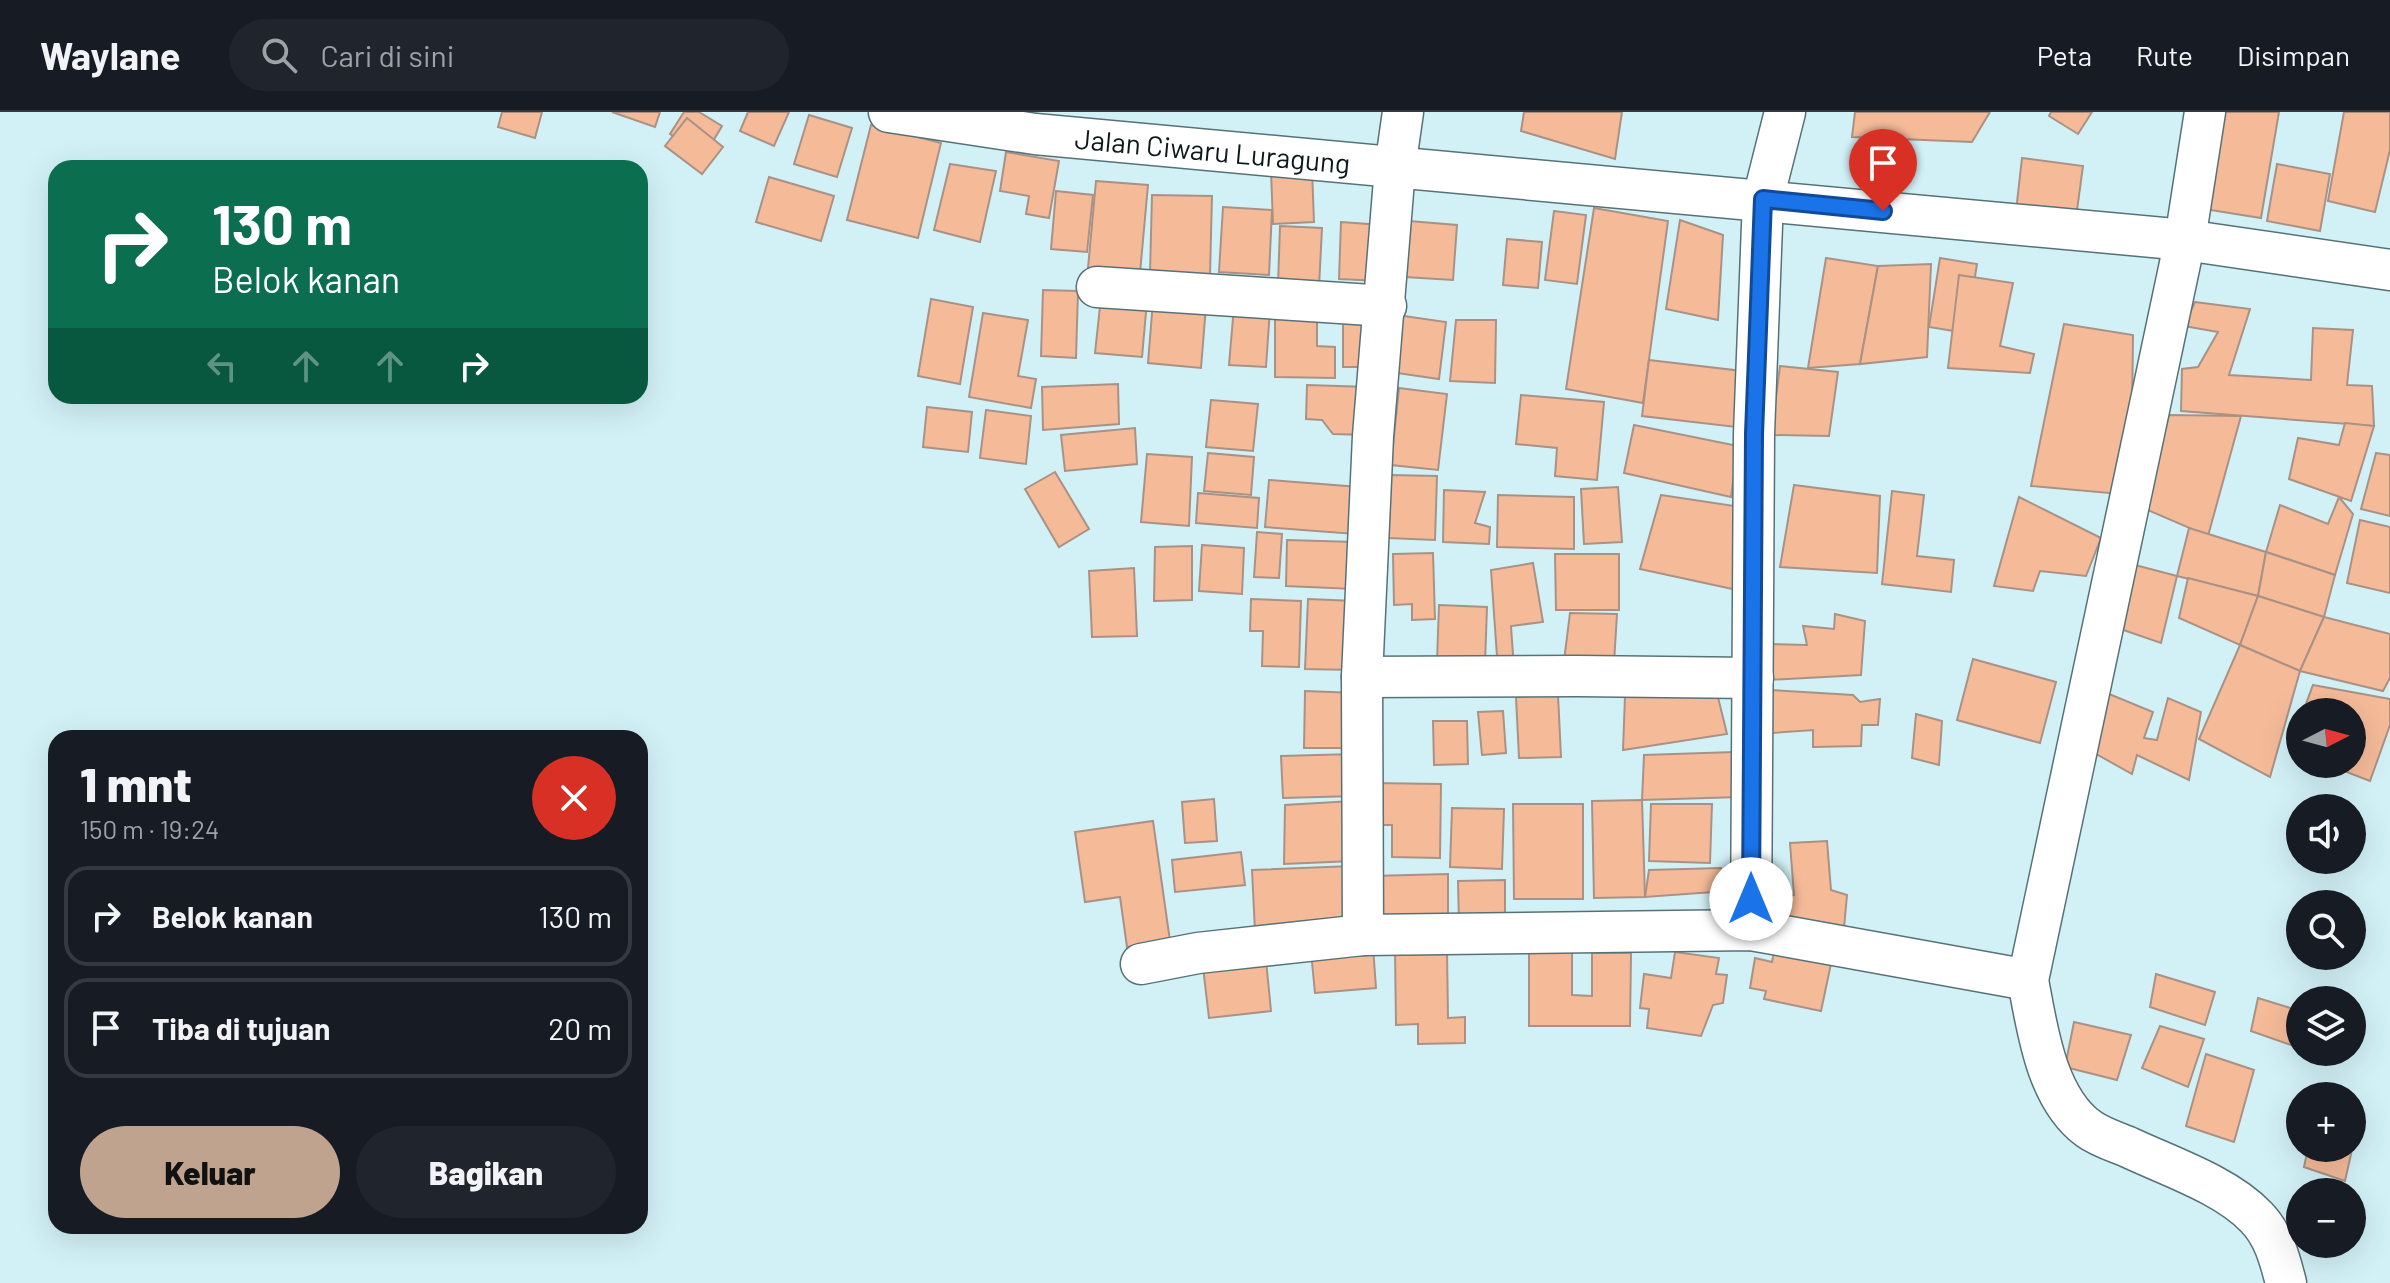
<!DOCTYPE html>
<html lang="id">
<head>
<meta charset="utf-8">
<style>
  body { margin:0; font-family:Barlow,sans-serif; background:#20242c; color:#f1f3f6; height:100vh; display:flex; flex-direction:column; font-size:30px; white-space:nowrap }
  * { box-sizing:border-box; margin:0 }
  p { font-size:26px; color:#9ea1a6 }
  .icon { flex:none; width:44px; height:44px; fill:none; stroke:currentColor; stroke-width:2; stroke-linecap:round; stroke-linejoin:round }
  .map { position:relative; flex:1; overflow:hidden }
  .sheet { position:absolute; left:48px; top:618px; width:600px; height:504px; display:flex; flex-direction:column; background:#171b24; border-radius:24px; box-shadow:0 8px 32px #0002 }
  .sheet>* { flex:none }
  .hud { position:absolute; left:48px; top:48px; width:600px; height:244px; border-radius:24px; box-shadow:0 8px 32px #0002; background:#0b6e4f; color:#fff; overflow:hidden }
  .needle { width:52px; rotate:84deg }
  .buttons { position:absolute; left:2286px; top:586px; display:grid; gap:16px }
  .buttons a { display:grid; place-items:center; width:80px; height:80px; border-radius:50%; background:#171b24; box-shadow:0 8px 32px #0002; font-size:40px }
  .pin { position:absolute; display:grid; place-items:center; width:68px; height:68px; color:#fff; margin:-82px -34px; border-radius:50% 50% 50% 0; rotate:-45deg; box-shadow:0 0 8px #0007 }
  .pin .icon { rotate:45deg }
  .me { position:absolute; width:88px; margin:-44px; rotate:0deg; stroke-linejoin:round; filter:drop-shadow(0 0 6px #0008) }
  .turn { display:flex; align-items:center; gap:28px; height:168px; padding:0 32px; font-size:36px }
  .turn .icon { width:104px; height:104px; stroke-width:2.5 }
  .turn b { display:block; font-size:56px; line-height:68px }
  .lanes { display:flex; align-items:center; height:76px; padding:0 32px; background:#0003; justify-content:center; gap:40px; direction:ltr }
  .lanes .off { opacity:.35 }
  .round { display:grid; place-items:center; flex:none; width:84px; height:84px; border-radius:42px; background:#20242c }
  .summary { display:flex; align-items:center; justify-content:space-between; height:136px; padding:0 32px }
  h1 { font-size:48px; font-weight:800; line-height:60px }
  .button { display:flex; gap:16px; margin-top:auto; padding:16px 32px }
  .button a { flex:1; height:92px; border-radius:48px; background:#c0a38f; color:#111; font-size:32px; font-weight:800; line-height:92px; text-align:center }
  .button a+a { background:#20242c; color:#f1f3f6 }
  ul { padding:0; list-style:none }
  li { display:flex; align-items:center; gap:24px; height:100px; margin:0 16px 12px; padding:0 16px; border:4px solid #363941; border-radius:24px }
  li div { flex:1 }
  li b { display:block; font-size:30px }
  li em { font-style:normal }
  header { display:flex; align-items:center; gap:48px; box-sizing:border-box; height:112px; padding:0 40px; background:#171b24; border-bottom:2px solid #363941 }
  header strong { font-size:38px }
  nav { display:flex; gap:44px; margin-inline-start:auto; font-size:28px }
  .search { width:560px; height:72px; background:#20242c; display:flex; align-items:center; gap:20px; box-sizing:border-box; padding:0 28px; border-radius:44px; color:#9ea1a6; font-size:30px }
  .map>svg:first-child { display:block }
  .building { fill:#f5bb99; stroke:#a99285; stroke-width:2 }
  .lines { fill:none; stroke-linecap:round; stroke-linejoin:round }
  .minor-casing { stroke:#567277; stroke-width:43 }
  .minor { stroke:#fff; stroke-width:40 }
  .route-casing { stroke:#114b97; stroke-width:20 }
  .route { stroke:#1a73e8; stroke-width:14 }
  .labels { text-anchor:middle; dominant-baseline:central; stroke-width:8; stroke-linejoin:round; paint-order:stroke }
  .street-label { font-size:28px; fill:#0d181a; stroke:#fff }
</style>
</head>
<body>
<header>
<strong>Waylane</strong>
<div class="search"><svg class="icon" aria-label="search" viewBox="0 0 24 24"><circle cx="10" cy="10" r="6"/><path d="M15 15l6 6"/></svg>Cari di sini</div>
<nav><a>Peta</a><a>Rute</a><a>Disimpan</a></nav>
</header>
<div class="map">
<svg width="2390" height="1171" viewBox="0 0 2390 1171">
  <rect width="100%" height="100%" fill="#d2f1f7"/>
  <!-- building -->
  <g class="building">
    <polygon points="502,0 542,0 535,26 498,15"/>
    <polygon points="612,0 660,0 655,15"/>
    <polygon points="684,0 699,0 722,14 704,44 670,22"/>
    <polygon points="748,0 789,0 774,34 740,19"/>
    <polygon points="1524,0 1622,0 1615,47 1521,19"/>
    <polygon points="1855,0 1990,0 1972,30 1852,25"/>
    <polygon points="2051,0 2092,0 2078,22 2049,4"/>
    <polygon points="2215,0 2279,0 2261,106 2198,96"/>
    <polygon points="2344,0 2390,0 2390,38 2375,100 2328,89"/>
    <polygon points="809,3 852,16 837,65 794,52"/>
    <polygon points="687,6 723,35 702,62 665,34"/>
    <polygon points="871,13 941,31 918,126 847,108"/>
    <polygon points="1006,40 1059,49 1049,106 1026,102 1029,84 1000,79"/>
    <polygon points="2022,46 2083,54 2076,106 2016,99"/>
    <polygon points="950,52 996,59 980,130 934,118"/>
    <polygon points="2277,52 2330,62 2320,119 2267,109"/>
    <polygon points="1312,57 1314,110 1273,112 1271,59"/>
    <polygon points="769,65 834,84 821,129 756,110"/>
    <polygon points="1096,69 1148,73 1140,161 1088,156"/>
    <polygon points="1056,79 1093,83 1087,140 1051,137"/>
    <polygon points="1152,83 1212,84 1210,163 1150,162"/>
    <polygon points="1223,95 1272,98 1269,163 1219,160"/>
    <polygon points="1594,96 1668,109 1643,291 1566,277"/>
    <polygon points="1554,99 1586,103 1577,172 1545,168"/>
    <polygon points="1680,108 1723,123 1718,208 1666,197"/>
    <polygon points="1409,109 1457,113 1453,168 1405,165"/>
    <polygon points="1341,110 1382,113 1380,169 1339,167"/>
    <polygon points="1280,114 1322,116 1319,175 1278,173"/>
    <polygon points="1507,127 1542,130 1538,176 1503,173"/>
    <polygon points="1826,146 1878,154 1860,252 1808,256"/>
    <polygon points="1940,146 1977,152 1966,221 1929,215"/>
    <polygon points="1931,152 1927,245 1860,252 1878,154"/>
    <polygon points="1959,163 2013,171 2000,234 2034,242 2030,261 1948,256"/>
    <polygon points="1043,178 1078,179 1076,246 1041,244"/>
    <polygon points="1101,185 1147,189 1142,245 1095,241"/>
    <polygon points="931,187 973,195 960,272 918,264"/>
    <polygon points="1153,189 1206,194 1201,256 1148,251"/>
    <polygon points="2195,190 2250,197 2229,263 2311,268 2313,216 2353,218 2347,273 2372,274 2374,314 2181,299 2182,257 2198,255 2218,220 2184,214"/>
    <polygon points="1234,194 1270,197 1266,255 1229,253"/>
    <polygon points="1275,198 1317,199 1317,234 1335,235 1335,266 1275,265"/>
    <polygon points="983,201 1028,208 1018,264 1036,267 1031,296 969,285"/>
    <polygon points="1397,203 1446,210 1439,267 1390,260"/>
    <polygon points="1456,208 1496,208 1495,271 1450,269"/>
    <polygon points="1343,210 1375,211 1375,255 1343,255"/>
    <polygon points="2064,212 2133,223 2131,383 2031,374"/>
    <polygon points="1649,248 1742,259 1736,315 1642,304"/>
    <polygon points="1780,254 1838,260 1829,324 1771,323"/>
    <polygon points="1118,272 1119,312 1043,318 1042,275"/>
    <polygon points="1307,273 1369,275 1367,323 1333,322 1322,308 1306,307"/>
    <polygon points="1399,276 1447,282 1438,358 1391,353"/>
    <polygon points="1521,283 1604,290 1597,368 1555,364 1557,336 1516,332"/>
    <polygon points="1211,288 1258,292 1253,339 1206,335"/>
    <polygon points="927,295 972,300 968,340 923,335"/>
    <polygon points="986,298 1031,304 1026,352 980,346"/>
    <polygon points="2169,303 2241,304 2208,424 2143,396"/>
    <polygon points="2345,311 2374,314 2351,389 2289,367 2298,326 2339,333"/>
    <polygon points="1634,313 1738,334 1731,385 1624,361"/>
    <polygon points="1135,316 1137,352 1065,359 1061,323"/>
    <polygon points="1208,341 1254,345 1251,383 1204,379"/>
    <polygon points="2376,341 2390,343 2390,404 2361,397"/>
    <polygon points="1147,342 1192,345 1189,414 1141,410"/>
    <polygon points="1055,360 1089,417 1059,435 1025,377"/>
    <polygon points="1391,363 1437,364 1435,428 1388,426"/>
    <polygon points="1269,368 1359,375 1355,422 1265,415"/>
    <polygon points="1794,373 1880,384 1877,461 1780,455"/>
    <polygon points="1618,375 1622,430 1584,432 1581,377"/>
    <polygon points="1444,378 1485,380 1475,411 1490,415 1489,432 1443,430"/>
    <polygon points="1892,379 1924,383 1917,444 1954,448 1951,480 1882,472"/>
    <polygon points="1198,381 1259,386 1257,416 1196,411"/>
    <polygon points="1498,383 1574,385 1574,437 1497,435"/>
    <polygon points="1661,383 1741,395 1737,478 1640,457"/>
    <polygon points="2019,385 2101,426 2086,464 2040,459 2033,479 1994,474"/>
    <polygon points="2339,385 2353,402 2335,463 2266,440 2280,393 2328,412"/>
    <polygon points="2360,408 2390,415 2390,481 2347,471"/>
    <polygon points="2189,416 2266,440 2258,484 2177,464"/>
    <polygon points="1257,420 1282,422 1279,466 1254,465"/>
    <polygon points="1287,428 1355,430 1354,477 1286,474"/>
    <polygon points="1202,433 1244,436 1242,482 1199,479"/>
    <polygon points="1192,434 1192,488 1154,489 1155,435"/>
    <polygon points="2266,440 2335,463 2324,505 2258,484"/>
    <polygon points="1433,441 1435,507 1412,508 1412,492 1394,493 1393,442"/>
    <polygon points="1555,442 1619,442 1619,498 1556,498"/>
    <polygon points="2116,448 2177,464 2161,531 2103,511"/>
    <polygon points="1533,451 1543,510 1511,514 1514,557 1498,559 1491,458"/>
    <polygon points="1134,456 1137,524 1092,525 1089,459"/>
    <polygon points="2188,466 2258,484 2240,533 2179,506"/>
    <polygon points="2258,484 2324,505 2300,559 2240,533"/>
    <polygon points="1251,487 1301,489 1299,555 1262,554 1263,519 1250,519"/>
    <polygon points="1308,487 1354,489 1353,558 1305,557"/>
    <polygon points="1439,493 1487,495 1485,551 1437,549"/>
    <polygon points="1570,501 1617,502 1614,551 1563,557"/>
    <polygon points="1835,502 1865,509 1861,563 1768,568 1771,532 1807,533 1803,514 1834,517"/>
    <polygon points="2324,505 2390,522 2390,566 2383,579 2300,559"/>
    <polygon points="2240,533 2300,559 2270,665 2199,627"/>
    <polygon points="1973,547 2056,570 2040,631 1957,608"/>
    <polygon points="1714,569 1727,622 1623,638 1625,584"/>
    <polygon points="2313,573 2390,587 2390,613 2370,669 2326,652 2352,652 2352,600 2303,600"/>
    <polygon points="1770,578 1853,583 1860,590 1880,587 1878,613 1862,613 1861,634 1813,635 1813,618 1772,621"/>
    <polygon points="1305,579 1356,581 1354,636 1304,636"/>
    <polygon points="2109,582 2153,600 2144,626 2157,628 2168,586 2201,600 2189,668 2137,643 2132,662 2089,638"/>
    <polygon points="1558,583 1561,645 1519,646 1516,585"/>
    <polygon points="1503,599 1506,641 1482,643 1478,600"/>
    <polygon points="1916,602 1942,609 1939,653 1912,646"/>
    <polygon points="2300,608 2300,642 2289,637"/>
    <polygon points="1433,609 1467,609 1468,652 1434,653"/>
    <polygon points="1734,640 1740,685 1642,688 1644,643"/>
    <polygon points="1354,642 1355,684 1283,686 1281,644"/>
    <polygon points="1372,671 1441,672 1440,746 1392,745 1392,713 1371,713"/>
    <polygon points="1214,687 1217,729 1185,731 1182,690"/>
    <polygon points="1642,688 1645,785 1594,786 1592,689"/>
    <polygon points="1352,689 1353,749 1284,752 1285,693"/>
    <polygon points="1513,692 1583,692 1583,787 1514,787"/>
    <polygon points="1651,692 1712,692 1710,751 1649,749"/>
    <polygon points="1452,696 1504,697 1502,757 1450,755"/>
    <polygon points="1153,709 1170,829 1127,835 1120,785 1085,790 1075,720"/>
    <polygon points="1827,729 1831,778 1847,783 1844,816 1761,807 1766,782 1794,783 1790,731"/>
    <polygon points="1241,740 1245,773 1175,780 1172,748"/>
    <polygon points="1352,754 1355,814 1255,819 1252,758"/>
    <polygon points="1721,756 1727,779 1645,785 1649,758"/>
    <polygon points="1448,762 1448,813 1373,814 1372,764"/>
    <polygon points="1505,768 1505,810 1459,813 1458,769"/>
    <polygon points="1572,831 1572,883 1592,884 1592,841 1631,841 1630,914 1529,914 1529,832"/>
    <polygon points="1373,835 1376,876 1315,881 1311,840"/>
    <polygon points="1775,835 1832,847 1821,899 1764,887 1766,879 1750,876 1755,846 1772,850"/>
    <polygon points="1447,837 1448,906 1465,905 1465,931 1418,932 1418,912 1396,913 1395,838"/>
    <polygon points="1675,840 1719,846 1716,862 1727,863 1723,891 1713,893 1701,924 1647,916 1649,897 1640,896 1644,862 1671,866"/>
    <polygon points="1266,848 1271,899 1209,906 1203,855"/>
    <polygon points="2156,862 2215,880 2205,913 2150,895"/>
    <polygon points="2258,886 2300,899 2300,907 2291,933 2251,919"/>
    <polygon points="2074,910 2131,923 2117,968 2065,955"/>
    <polygon points="2160,914 2204,927 2188,975 2142,956"/>
    <polygon points="2206,942 2254,958 2234,1030 2186,1014"/>
    <polygon points="2352,1010 2358,1011 2345,1069 2304,1055 2308,1036 2352,1036"/>
  </g>
  <g class="lines">
    <defs>
      <g id="minor">
        <path id="s1" d="M889 0 1035 22 2185 128 2390 158"/>
        <path d="M2205 0 2185 128 2028 868C2037 916 2046 986 2089 1017 2100 1025 2116 1030 2128 1035 2168 1054 2226 1073 2256 1105 2274 1123 2280 1148 2286 1171"/>
        <polyline points="1097,175 1386,194"/>
        <polyline points="1362,565 1577,564 1753,566"/>
        <polyline points="1751,818 1754,322 1763,87 1785,0"/>
        <polyline points="1363,823 1362,565 1373,324 1395,56 1403,0"/>
        <polyline points="1141,852 1198,841 1363,823 1751,818 2028,868"/>
      </g>
    </defs>
    <!-- minor casing -->
    <use href="#minor" class="minor-casing"/>
    <!-- minor -->
    <use href="#minor" class="minor"/>
  </g>
  <g class="lines">
    <defs>
      <polyline id="route" points="1751,787 1754,322 1763,87 1883,99"/>
    </defs>
    <!-- route casing -->
    <use href="#route" class="route-casing"/>
    <!-- route -->
    <use href="#route" class="route"/>
  </g>
  <g class="labels">
    <!-- street labels -->
    <g class="street-label">
      <text stroke="none"><textPath href="#s1" startOffset="326">Jalan Ciwaru Luragung</textPath></text>
    </g>
  </g>
</svg>
<div class="buttons">
<a><svg class="needle" viewBox="-14 -14 28 28"><path d="M0-13l5 13h-10z" fill="#e53935"/><path d="M0 13l5-13h-10z" fill="#9ea1a6"/></svg></a>
<a><svg class="icon" aria-label="sound" viewBox="0 0 24 24"><path d="M4 9h4l5-4v14l-5-4H4zM17 9q2 3 0 6"/></svg></a>
<a><svg class="icon" aria-label="search" viewBox="0 0 24 24"><circle cx="10" cy="10" r="6"/><path d="M15 15l6 6"/></svg></a>
<a><svg class="icon" aria-label="layers" viewBox="0 0 24 24"><path d="M12 4l9 5-9 5-9-5zM3 14l9 5 9-5"/></svg></a>
<a>+</a>
<a>−</a>
</div>
<div class="pin" style="left:1883px;top:99px;background:#d93025"><svg class="icon" aria-label="arrive" viewBox="0 0 24 24"><path d="M6 21V4h12l-3 4 3 4H6"/></svg></div>
<svg class="me" style="left:1751px;top:787px" viewBox="-20 -20 40 40"><circle r="19" fill="#fff"/><path d="M0-13L10 11 0 6-10 11z" fill="#1a73e8"/></svg>
<div class="hud">
<div class="turn"><svg class="icon" aria-label="right" viewBox="0 0 24 24"><path d="M7 20v-9h11M14 6l5 5-5 5"/></svg><div><b>130 m</b>Belok kanan</div></div>
<div class="lanes"><svg class="icon off" aria-label="left" viewBox="0 0 24 24"><path d="M17 20v-9H6M10 6l-5 5 5 5"/></svg><svg class="icon off" aria-label="ahead" viewBox="0 0 24 24"><path d="M12 20V5M6 11l6-6 6 6"/></svg><svg class="icon off" aria-label="ahead" viewBox="0 0 24 24"><path d="M12 20V5M6 11l6-6 6 6"/></svg><svg class="icon" aria-label="right" viewBox="0 0 24 24"><path d="M7 20v-9h11M14 6l5 5-5 5"/></svg></div>
</div>
<section class="sheet">
<div class="summary"><div><h1>1 mnt</h1><p>150 m · 19:24</p></div><a class="round" style="background:#d93025;color:#fff"><svg class="icon" aria-label="close" viewBox="0 0 24 24"><path d="M6 6l12 12M18 6L6 18"/></svg></a></div>
<ul>
<li><svg class="icon" aria-label="right" viewBox="0 0 24 24"><path d="M7 20v-9h11M14 6l5 5-5 5"/></svg><div><b>Belok kanan</b></div><em>130 m</em></li>
<li><svg class="icon" aria-label="arrive" viewBox="0 0 24 24"><path d="M6 21V4h12l-3 4 3 4H6"/></svg><div><b>Tiba di tujuan</b></div><em>20 m</em></li>
</ul>
<div class="button"><a>Keluar</a><a>Bagikan</a></div>
</section>
</div>
</body>
</html>
